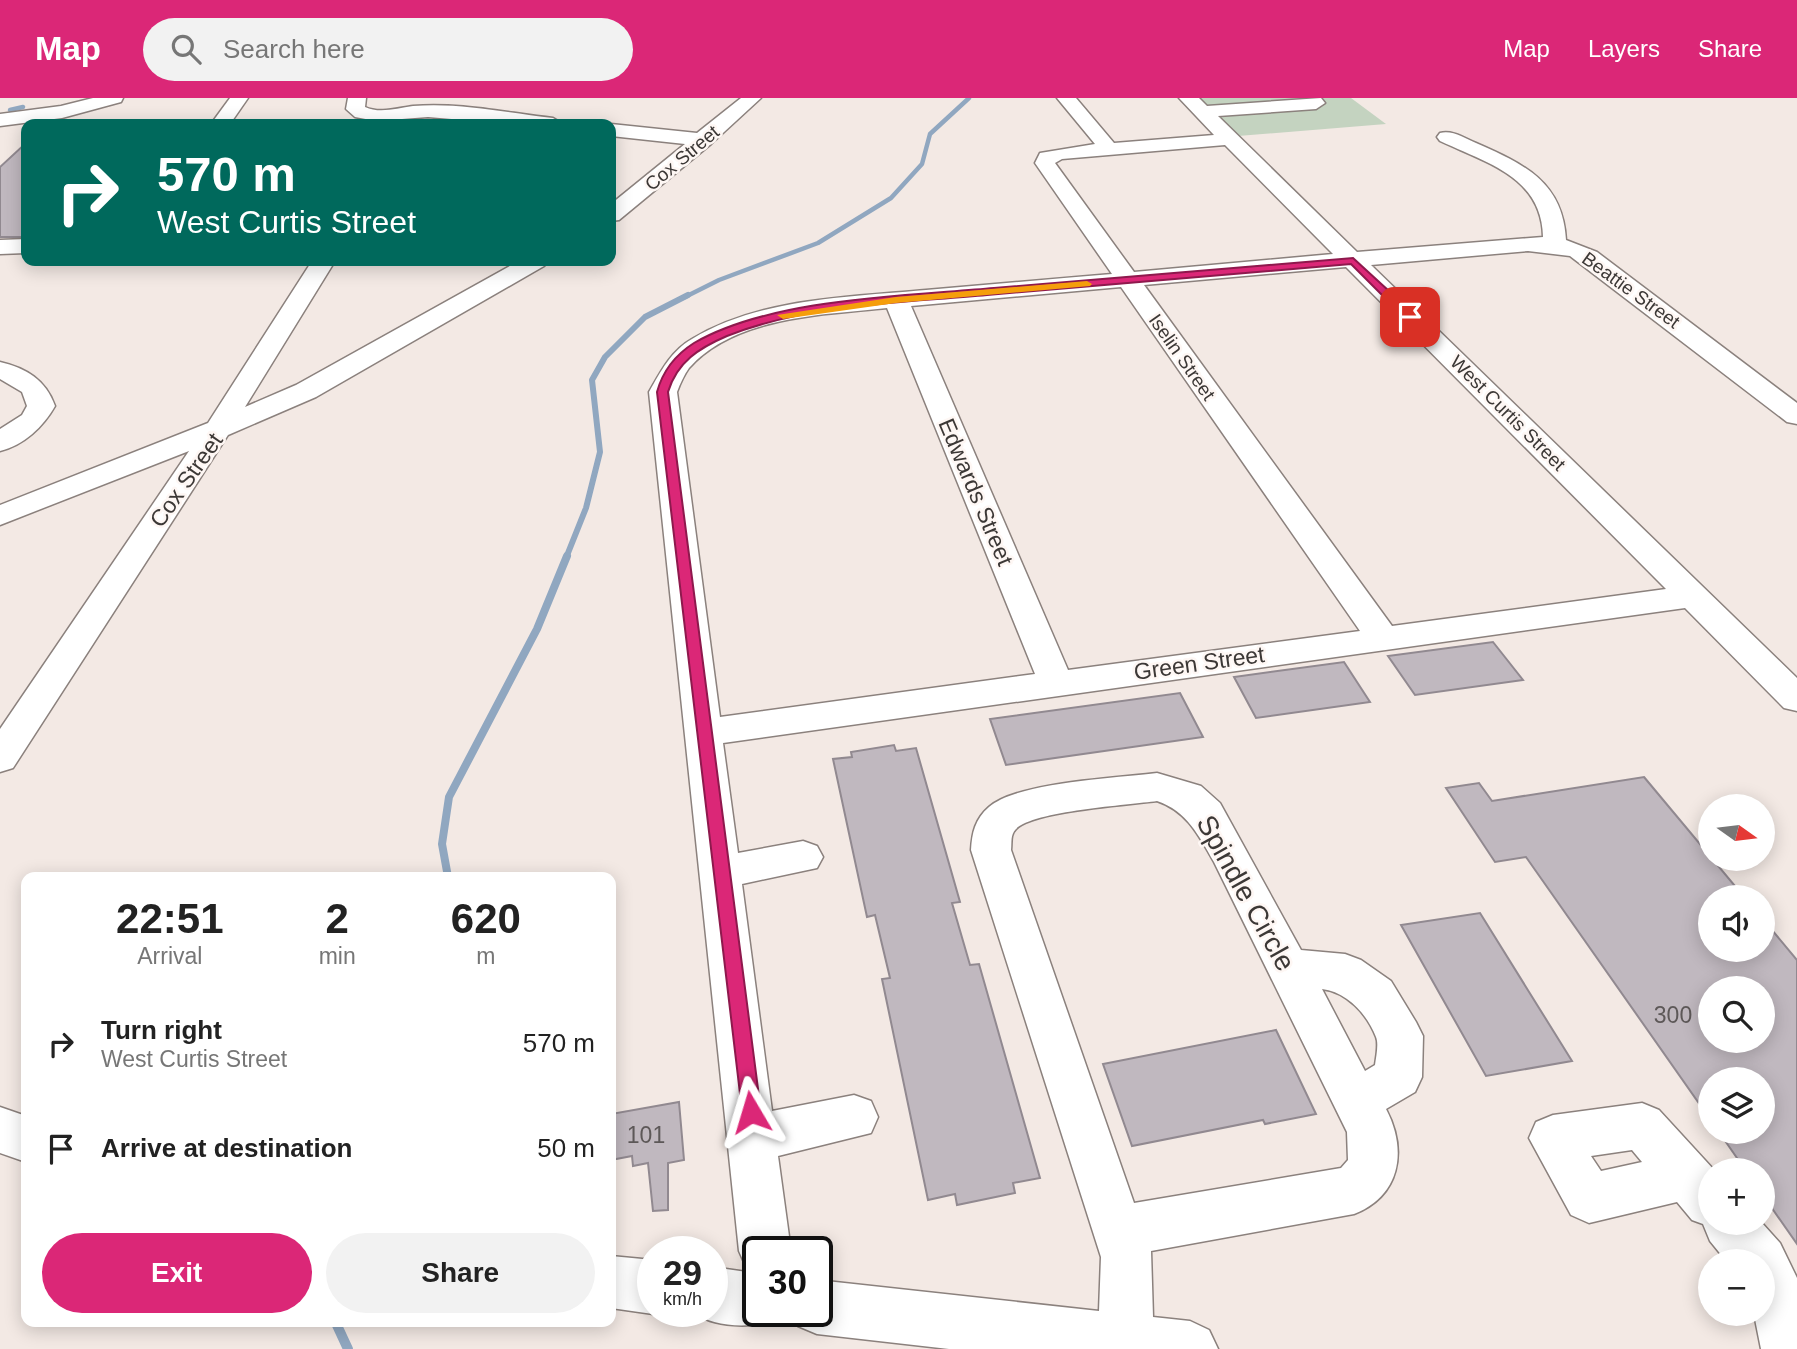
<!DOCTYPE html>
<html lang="en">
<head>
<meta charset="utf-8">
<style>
  body { margin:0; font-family:Arial,sans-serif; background:#f2f2f2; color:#222; height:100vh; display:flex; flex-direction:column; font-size:26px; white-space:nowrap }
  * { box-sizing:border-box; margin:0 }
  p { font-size:23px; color:#767676 }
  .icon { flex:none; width:38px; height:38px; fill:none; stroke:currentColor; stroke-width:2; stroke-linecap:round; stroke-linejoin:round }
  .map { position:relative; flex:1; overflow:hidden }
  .panel { position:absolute; left:21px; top:774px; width:595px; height:455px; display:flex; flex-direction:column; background:#fff; border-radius:14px; box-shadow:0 4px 18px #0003 }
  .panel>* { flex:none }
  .top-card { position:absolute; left:21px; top:21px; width:595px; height:147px; border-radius:14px; box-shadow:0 4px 18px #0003; background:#00695c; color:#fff; overflow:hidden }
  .needle { width:46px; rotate:104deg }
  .tools { position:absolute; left:1698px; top:696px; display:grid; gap:14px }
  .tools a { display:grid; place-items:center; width:77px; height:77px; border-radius:50%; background:#fff; box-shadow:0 4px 18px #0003; font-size:35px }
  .speed { position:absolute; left:637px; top:1138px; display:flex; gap:14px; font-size:35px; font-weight:700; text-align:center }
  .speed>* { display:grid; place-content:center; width:91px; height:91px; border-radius:50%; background:#fff; box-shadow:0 4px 18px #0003; line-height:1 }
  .speed small { font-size:18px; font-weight:400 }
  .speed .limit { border:4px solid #111; border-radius:10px; background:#fff; color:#111 }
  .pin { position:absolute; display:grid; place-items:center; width:60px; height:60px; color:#fff; margin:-30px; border-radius:14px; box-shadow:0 4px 10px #0006 }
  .me { position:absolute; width:77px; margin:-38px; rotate:353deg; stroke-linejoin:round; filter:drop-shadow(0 0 5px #0008) }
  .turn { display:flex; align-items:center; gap:24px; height:147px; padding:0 21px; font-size:32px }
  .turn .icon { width:91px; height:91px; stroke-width:2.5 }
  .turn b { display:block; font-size:49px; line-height:60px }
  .eta { display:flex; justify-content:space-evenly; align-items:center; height:119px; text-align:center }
  .eta b { font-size:42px; font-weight:700; line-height:49px }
  .action { display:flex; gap:14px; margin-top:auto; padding:14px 21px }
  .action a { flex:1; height:80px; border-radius:42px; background:#db2777; color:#fff; font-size:28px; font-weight:700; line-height:80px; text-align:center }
  .action a+a { background:#f2f2f2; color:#222 }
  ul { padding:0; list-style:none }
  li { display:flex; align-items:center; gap:21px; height:105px; padding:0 21px }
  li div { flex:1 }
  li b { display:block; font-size:26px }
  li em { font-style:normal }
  header { display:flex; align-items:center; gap:42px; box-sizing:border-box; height:98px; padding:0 35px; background:#db2777; color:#fff }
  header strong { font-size:33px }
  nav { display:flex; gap:38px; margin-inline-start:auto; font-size:24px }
  .search { width:490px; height:63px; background:#f2f2f2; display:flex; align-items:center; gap:18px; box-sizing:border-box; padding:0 24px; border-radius:38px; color:#767676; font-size:26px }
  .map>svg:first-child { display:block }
  .green { fill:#c4d3c0 }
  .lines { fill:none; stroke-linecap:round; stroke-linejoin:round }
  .stream-far3 { stroke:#90a7c0; stroke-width:4.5 }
  .stream-far2 { stroke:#90a7c0; stroke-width:6 }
  .stream-far1 { stroke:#90a7c0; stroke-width:8 }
  .stream { stroke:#90a7c0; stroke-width:10 }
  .building { fill:#c0b8bf; stroke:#918990; stroke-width:2; fill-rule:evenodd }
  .minor-casing { stroke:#8b817d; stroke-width:3 }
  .minor { fill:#fff; fill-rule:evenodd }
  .route { fill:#db2777; stroke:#8e194d; stroke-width:2 }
  .slow { fill:#f59e0b }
  .labels { text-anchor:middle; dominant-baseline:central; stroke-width:5; stroke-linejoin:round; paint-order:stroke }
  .far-street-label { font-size:19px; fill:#3c3836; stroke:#fef7f4 }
  .street-label { font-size:23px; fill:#3c3836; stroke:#fef7f4 }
  .near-number-label { font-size:23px; fill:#5d5858 }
  .near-street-label { font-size:28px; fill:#3c3836; stroke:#fef7f4 }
</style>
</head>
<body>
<header>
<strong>Map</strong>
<div class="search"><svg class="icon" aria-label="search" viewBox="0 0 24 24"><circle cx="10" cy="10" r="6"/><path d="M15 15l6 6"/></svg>Search here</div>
<nav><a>Map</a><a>Layers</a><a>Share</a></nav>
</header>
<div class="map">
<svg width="1797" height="1251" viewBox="0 0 1797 1251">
  <rect width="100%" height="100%" fill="#f3e9e4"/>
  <!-- green -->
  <polygon class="green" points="1198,0 1351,0 1386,26 1238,38"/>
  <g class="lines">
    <!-- stream-far3 -->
    <g class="stream-far3">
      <polyline points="10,12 23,9"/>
      <polyline points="685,199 719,182 818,145 891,100 922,66 930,36 969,0"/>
    </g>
    <!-- stream-far2 -->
    <polyline class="stream-far2" points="566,460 586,410 600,354 592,282 605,259 645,219 688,197"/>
    <!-- stream-far1 -->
    <polyline class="stream-far1" points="448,779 442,746 449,699 537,531 567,458"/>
    <!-- stream -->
    <polyline class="stream" points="335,1223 348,1251"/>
  </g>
  <!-- building -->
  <g class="building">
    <polygon points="26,45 26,139 0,139 0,69"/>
    <polygon points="1493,544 1523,582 1415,597 1388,558"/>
    <polygon points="1344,564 1370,604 1256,620 1234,579"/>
    <polygon points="1180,595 1203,639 1006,667 990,621"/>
    <polygon points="894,647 896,653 916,650 960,804 952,805 970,867 979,866 1040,1080 1013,1085 1015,1095 957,1107 955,1096 928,1102 882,881 890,880 875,817 867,819 833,661 852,659 851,654"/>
    <path d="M1644 679 1745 800H1710V852H1762V820L1797 862V1146L1762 1096V1073H1746L1719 1034H1762V982H1710V1021L1526 759 1495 764 1446 690 1479 685 1492 703ZM1710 891H1762V943H1710Z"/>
    <polygon points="1480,815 1572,963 1486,978 1401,827"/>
    <polygon points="1276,932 1316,1016 1265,1026 1263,1022 1132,1048 1103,966"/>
    <polygon points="679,1004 684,1062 668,1065 668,1112 653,1113 648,1065 633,1068 632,1058 611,1062 611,1016"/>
  </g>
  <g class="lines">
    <defs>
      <g id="minor">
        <polygon points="93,0 123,0 121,4 62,20 0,28 0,16 61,8"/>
        <polygon points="230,0 248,0 230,26 211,26"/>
        <path d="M348 0H366L365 9C380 16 397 10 413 8 459 4 507 15 553 20L563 26H511L428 19 376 23 355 19 346 11Z"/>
        <polygon points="741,0 761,0 711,46 619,122 611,123 611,106 685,46 611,38 611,26 697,35"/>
        <path d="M1057 0H1076L1114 45 1214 37 1179 0H1199L1207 8 1321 0 1325 5 1316 11 1218 18 1357 154 1543 139C1542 79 1487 65 1440 43L1437 39 1440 35C1453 32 1464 40 1476 45 1524 66 1563 84 1566 142L1597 154 1797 305V326L1787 324 1570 158 1528 153 1371 167 1797 580V613L1784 610 1685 510 723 645 738 755 803 743 817 748 823 759 817 770 742 786 772 1013 854 997 871 1003 878 1019 871 1035 778 1058 791 1153H758V1213H780L777 1221C753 1231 713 1230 692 1213H712V1169L754 1175 747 1171 739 1153 649 294C661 273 671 253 692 241 760 200 849 199 926 192 988 187 1050 181 1112 176L1035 65 1040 55 1095 46ZM1225 47 1333 156 1134 174 1055 65 1062 61ZM1346 169 1666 491 1392 528 1144 187ZM1121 189 1360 533 1068 572 911 208ZM887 210 1035 576 720 619 677 294C680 286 684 277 689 270 735 218 824 217 887 210Z"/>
        <polygon points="26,141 26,155 0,156 0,142"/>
        <polygon points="312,163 335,163 245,309 296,287 519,163 548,163 544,168 316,299 228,337 13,670 0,674 0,631 189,353 0,427 0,407 208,325"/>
        <path d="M0 264C26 270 46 282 55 308 43 329 24 347 0 353V331L22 317 27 308 22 294 0 281Z"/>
        <path d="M1157 675 1201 688 1220 705 1301 852 1345 856 1361 862 1391 883 1416 924 1423 938 1422 979 1415 994 1386 1011C1408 1053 1400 1098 1354 1116L1151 1153 1153 1219 1190 1223 1209 1232 1218 1251H949L817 1236 798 1228 792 1213H817V1182L1099 1213 1101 1159 971 752C972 735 975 721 989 709 1017 684 1118 680 1157 675ZM1157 703C1187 713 1199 738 1214 764L1347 1034 1348 1062 1341 1070 1134 1105 1011 752C1012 744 1010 737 1016 731 1033 713 1129 707 1157 703ZM1322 891C1347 894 1367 916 1376 939 1379 946 1376 959 1375 967L1365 973Z"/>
        <path d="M1642 1005 1659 1012 1715 1073H1710V1125H1762L1780 1145 1797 1180V1251H1761L1754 1216H1762V1164H1727L1710 1143 1703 1126 1692 1122 1677 1104 1589 1125 1571 1117 1529 1040 1536 1024 1553 1017ZM1632 1052 1642 1064 1601 1073 1591 1058Z"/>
        <polygon points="0,1009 26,1018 26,1064 0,1055"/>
        <polygon points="611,1158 653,1162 653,1213 660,1213 653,1216 611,1210"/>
      </g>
    </defs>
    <!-- minor casing -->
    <use href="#minor" class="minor-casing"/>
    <!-- minor -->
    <use href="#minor" class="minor"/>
  </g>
  <!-- route -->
  <path class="route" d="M1353 160 1414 216V221H1406L1351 166C1229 176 1108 187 987 197 901 205 808 206 727 238 699 250 677 264 668 294L761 1014 758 1021 751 1023 743 1021 657 294C663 272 675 257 694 245 772 200 906 198 994 190 1114 180 1234 170 1353 160Z"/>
  <!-- slow -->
  <polygon class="slow" points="1087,183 1092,186 1090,188 896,205 783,221 777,217 896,199"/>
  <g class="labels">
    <!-- far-street labels -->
    <g class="far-street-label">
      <text transform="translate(682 60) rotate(-40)">Cox Street</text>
      <text transform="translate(1631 192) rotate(36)">Beattie Street</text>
      <text transform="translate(1182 259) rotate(55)">Iselin Street</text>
      <text transform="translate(1508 315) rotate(45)">West Curtis Street</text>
    </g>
    <!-- street labels -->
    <g class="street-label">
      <text transform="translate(186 382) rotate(-55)">Cox Street</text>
      <text transform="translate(976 394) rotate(67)">Edwards Street</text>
      <text transform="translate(1199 565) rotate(-8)">Green Street</text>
    </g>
    <!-- near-number labels -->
    <g class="near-number-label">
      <text x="1673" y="917">300</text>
      <text x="646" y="1037">101</text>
    </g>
    <!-- near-street labels -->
    <g class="near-street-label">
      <text transform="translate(1246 795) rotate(61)">Spindle Circle</text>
    </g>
  </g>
</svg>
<div class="tools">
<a><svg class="needle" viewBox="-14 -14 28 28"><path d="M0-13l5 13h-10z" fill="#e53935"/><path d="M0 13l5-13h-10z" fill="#767676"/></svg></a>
<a><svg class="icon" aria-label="sound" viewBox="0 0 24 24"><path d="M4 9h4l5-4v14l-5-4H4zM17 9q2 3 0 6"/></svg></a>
<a><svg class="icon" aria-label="search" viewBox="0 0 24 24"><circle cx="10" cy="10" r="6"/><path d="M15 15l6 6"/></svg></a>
<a><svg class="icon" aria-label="layers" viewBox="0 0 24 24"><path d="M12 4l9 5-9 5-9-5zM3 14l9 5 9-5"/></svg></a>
<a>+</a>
<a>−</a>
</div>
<div class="speed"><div>29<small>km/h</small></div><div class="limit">30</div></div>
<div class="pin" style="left:1410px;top:219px;background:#d93025"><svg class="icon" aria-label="arrive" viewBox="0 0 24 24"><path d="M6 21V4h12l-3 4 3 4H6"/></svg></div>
<svg class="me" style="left:751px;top:1014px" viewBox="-20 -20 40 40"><path d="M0-17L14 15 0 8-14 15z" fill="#db2777" stroke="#fff" stroke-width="4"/></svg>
<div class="top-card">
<div class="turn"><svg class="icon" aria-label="right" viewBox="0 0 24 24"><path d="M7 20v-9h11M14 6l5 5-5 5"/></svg><div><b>570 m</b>West Curtis Street</div></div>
</div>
<section class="panel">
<div class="eta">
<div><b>22:51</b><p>Arrival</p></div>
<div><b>2</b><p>min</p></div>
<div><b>620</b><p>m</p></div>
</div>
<ul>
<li><svg class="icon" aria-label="right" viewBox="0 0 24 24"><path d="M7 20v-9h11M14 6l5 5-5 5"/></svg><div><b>Turn right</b><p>West Curtis Street</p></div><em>570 m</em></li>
<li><svg class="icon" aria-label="arrive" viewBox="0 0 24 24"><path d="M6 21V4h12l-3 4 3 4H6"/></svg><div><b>Arrive at destination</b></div><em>50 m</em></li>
</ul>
<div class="action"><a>Exit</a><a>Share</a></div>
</section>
</div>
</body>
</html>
